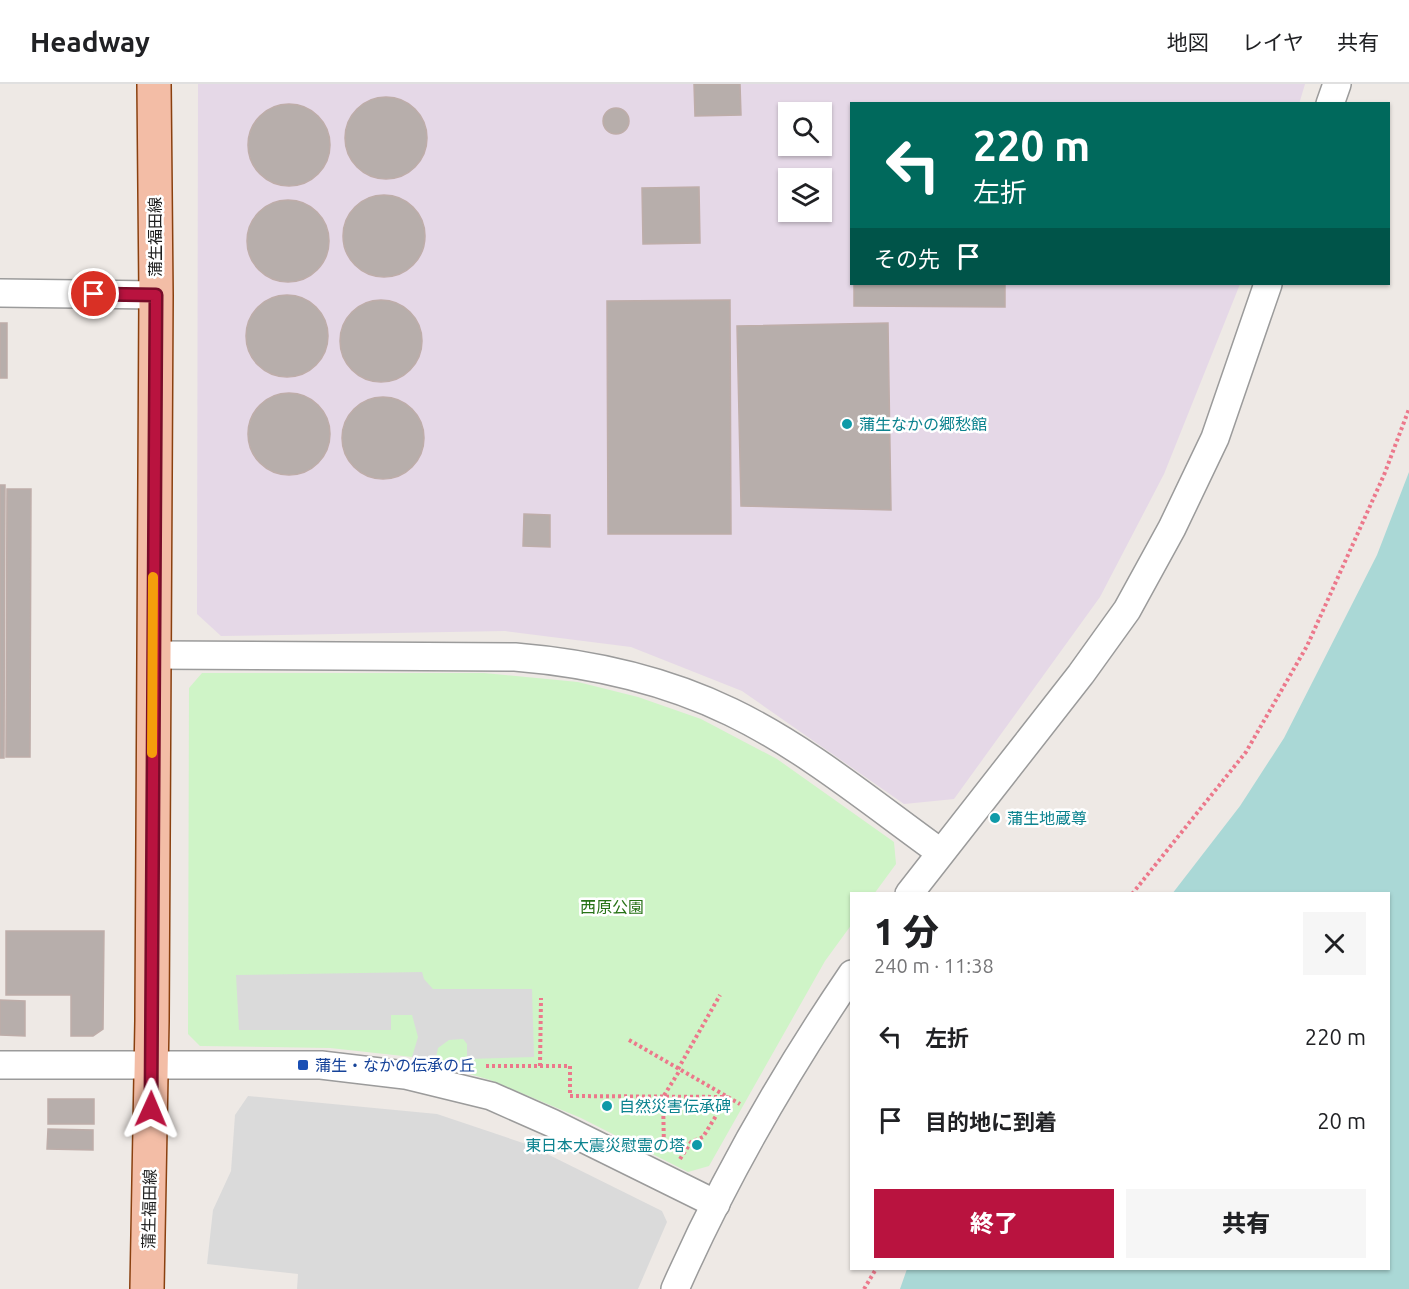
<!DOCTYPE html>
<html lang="ja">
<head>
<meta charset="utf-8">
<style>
  body { margin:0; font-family:Ubuntu,"Noto Sans JP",sans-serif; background:#f6f6f6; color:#202124; height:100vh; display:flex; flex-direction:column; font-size:22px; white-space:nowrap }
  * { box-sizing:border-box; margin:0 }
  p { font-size:20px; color:#757577 }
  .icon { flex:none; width:33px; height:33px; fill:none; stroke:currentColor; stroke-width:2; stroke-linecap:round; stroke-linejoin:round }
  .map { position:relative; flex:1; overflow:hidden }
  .details { position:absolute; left:850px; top:808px; width:540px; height:378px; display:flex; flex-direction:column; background:#fff; border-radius:0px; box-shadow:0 2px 4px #0004 }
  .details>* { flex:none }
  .guide { position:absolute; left:850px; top:18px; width:540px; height:183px; border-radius:0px; box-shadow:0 2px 4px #0004; background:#00695c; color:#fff; overflow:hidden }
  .tools { position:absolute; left:778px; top:18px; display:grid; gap:12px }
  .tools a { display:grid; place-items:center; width:54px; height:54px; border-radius:0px; background:#fff; box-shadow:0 2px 4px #0004; font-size:30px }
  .pin { position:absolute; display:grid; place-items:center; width:51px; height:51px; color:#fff; margin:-26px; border:3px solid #fff; border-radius:50%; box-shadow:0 2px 6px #0007 }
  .me { position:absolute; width:66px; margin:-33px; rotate:1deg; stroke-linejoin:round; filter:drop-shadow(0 0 4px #0008) }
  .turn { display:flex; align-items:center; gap:21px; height:126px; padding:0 24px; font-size:27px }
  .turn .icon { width:78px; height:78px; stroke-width:2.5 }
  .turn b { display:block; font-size:42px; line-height:51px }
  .then { display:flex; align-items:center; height:57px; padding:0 24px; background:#0003; gap:12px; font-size:22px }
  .round { display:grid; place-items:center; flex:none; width:63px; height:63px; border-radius:0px; background:#f6f6f6 }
  .head { display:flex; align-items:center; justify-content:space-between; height:102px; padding:0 24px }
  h1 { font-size:36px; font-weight:800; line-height:45px }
  .primary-button { display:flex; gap:12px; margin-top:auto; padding:12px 24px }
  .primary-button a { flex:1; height:69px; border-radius:0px; background:#b9133f; color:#fff; font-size:24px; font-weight:800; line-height:69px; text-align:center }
  .primary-button a+a { background:#f6f6f6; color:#202124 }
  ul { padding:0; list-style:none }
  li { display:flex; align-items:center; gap:18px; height:84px; padding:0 24px }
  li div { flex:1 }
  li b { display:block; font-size:22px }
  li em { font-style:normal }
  header { display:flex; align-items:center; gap:36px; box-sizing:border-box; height:84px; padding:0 30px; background:#fff; border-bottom:2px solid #e0e0e0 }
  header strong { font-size:28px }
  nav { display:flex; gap:33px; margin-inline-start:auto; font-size:21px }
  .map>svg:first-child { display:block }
  .industrial { fill:#e5d8e7; fill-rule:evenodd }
  .park { fill:#cff4c7 }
  .parking { fill:#dadada }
  .water { fill:#aad8d6 }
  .building { fill:#b7aeab; stroke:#beada9; stroke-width:1.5 }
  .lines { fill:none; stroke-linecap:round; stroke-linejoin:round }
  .minor-casing { stroke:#9b9b9b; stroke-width:30 }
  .major-casing { stroke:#8a400f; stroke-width:36 }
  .path { stroke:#ec788b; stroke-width:4; stroke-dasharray:3 3; stroke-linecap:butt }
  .minor { stroke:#fff; stroke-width:27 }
  .major { stroke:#f3bda6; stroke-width:33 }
  .route-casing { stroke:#780c29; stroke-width:15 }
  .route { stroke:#b9133f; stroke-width:10 }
  .slow { stroke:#f59e0b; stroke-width:10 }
  .culture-dot { fill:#0f9aa8; stroke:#fff; stroke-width:2 }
  .transit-dot { fill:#1a4fb4; stroke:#fff; stroke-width:2 }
  .labels { text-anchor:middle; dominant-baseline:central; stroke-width:5; stroke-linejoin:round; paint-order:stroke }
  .street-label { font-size:16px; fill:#1e1e1e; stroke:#fff }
  .culture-label { font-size:16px; fill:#0d838f; stroke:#fff; text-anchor:start }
  .park-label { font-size:16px; fill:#277216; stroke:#fff }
  .transit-label { font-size:16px; fill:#164399; stroke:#fff; text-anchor:start }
</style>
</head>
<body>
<header>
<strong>Headway</strong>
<nav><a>地図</a><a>レイヤ</a><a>共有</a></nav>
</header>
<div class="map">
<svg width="1409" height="1205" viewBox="0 0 1409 1205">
  <rect width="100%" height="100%" fill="#eee9e5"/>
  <!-- industrial -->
  <path class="industrial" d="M198 0H1305L1299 20H852V200H1240L1164 390 1100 513 954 715 904 720 742 607 631 563 505 547 221 552 197 530ZM789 28H822V62H789ZM789 94H822V128H789Z"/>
  <!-- park -->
  <polygon class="park" points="202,589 484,589 578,598 638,613 701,635 777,675 894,758 896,780 874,810 852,810 852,840 825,877 709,1082 688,1088 581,1034 490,996 412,973 330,964 200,962 188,950 189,604"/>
  <!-- parking -->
  <g class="parking">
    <polygon points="422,888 424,895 433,905 532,905 534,973 467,975 467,960 463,955 449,956 438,964 435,979 412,973 418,953 412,931 391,931 391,946 239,946 236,891"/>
    <polygon points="248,1012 437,1030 529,1061 662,1127 667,1138 638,1205 297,1205 298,1190 207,1180 213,1126 231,1087 235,1031"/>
  </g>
  <!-- water -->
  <polygon class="water" points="1409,388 1409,1205 900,1205 907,1185 1389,1185 1389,810 1172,810 1240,722 1284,654 1377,471"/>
  <!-- building -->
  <g class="building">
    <polygon points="694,0 740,0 741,31 695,32"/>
    <circle cx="386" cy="54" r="41"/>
    <circle cx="289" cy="61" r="41"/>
    <circle cx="616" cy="37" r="13"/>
    <polygon points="699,103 700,159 643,160 642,104"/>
    <circle cx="384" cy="152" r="41"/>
    <circle cx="288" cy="157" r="41"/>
    <polygon points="854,200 1005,200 1005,223 854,222"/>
    <circle cx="287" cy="252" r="41"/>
    <circle cx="381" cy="257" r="41"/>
    <polygon points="730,216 731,450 608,450 607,217"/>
    <rect x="0" y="239" width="7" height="55"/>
    <polygon points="888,239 891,426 741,422 737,242"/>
    <circle cx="289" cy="350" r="41"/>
    <circle cx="383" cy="354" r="41"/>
    <polygon points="0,401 5,401 4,674 0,674"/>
    <polygon points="7,405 31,405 30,673 6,673"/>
    <polygon points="524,430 550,431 550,463 523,462"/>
    <polygon points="6,847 104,847 103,945 93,952 71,952 71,911 6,911"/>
    <polygon points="0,916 25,917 25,952 0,951"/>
    <rect x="48" y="1015" width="46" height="25"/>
    <polygon points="48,1045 93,1046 93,1066 47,1065"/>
  </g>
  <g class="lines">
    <defs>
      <g id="minor">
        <polyline points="1330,20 1337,0"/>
        <polyline points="0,209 156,211"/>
        <path d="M152 571 515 573C588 579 665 596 731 628 806 664 873 720 940 768"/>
        <polyline points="909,810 1081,590 1127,526 1172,444 1215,354 1268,200"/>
        <polyline points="0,981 321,981 405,991 491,1012 552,1039 716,1120"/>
        <path d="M675 1205C724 1094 784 990 852 890"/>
      </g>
      <polyline id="major" points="147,1205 152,937 156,211 154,0"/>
    </defs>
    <!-- minor casing -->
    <use href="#minor" class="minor-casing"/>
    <!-- major casing -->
    <use href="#major" class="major-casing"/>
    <!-- path -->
    <g class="path">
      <polyline points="1132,810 1246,668 1307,562 1384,391 1409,325"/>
      <polyline points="629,956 740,1020"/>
      <polyline points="486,982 570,982 570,1012 728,1013"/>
      <polyline points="540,982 541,914"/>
      <polyline points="678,985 720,911"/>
      <polyline points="664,1065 663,1013 680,986"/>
      <polyline points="680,1075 691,1058 703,1053 727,1014"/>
      <polyline points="864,1205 876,1185"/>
    </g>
    <!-- minor -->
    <use href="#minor" class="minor"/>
    <!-- major -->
    <use href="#major" class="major"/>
  </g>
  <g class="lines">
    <defs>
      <polyline id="route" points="94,210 156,211 151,1025"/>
    </defs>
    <!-- route casing -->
    <use href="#route" class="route-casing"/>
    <!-- route -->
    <use href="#route" class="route"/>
    <!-- slow -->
    <polyline class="slow" points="152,669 153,493"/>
  </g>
  <!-- markers -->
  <g class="culture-dot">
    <circle cx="847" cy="340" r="6"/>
    <circle cx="995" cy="734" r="6"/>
    <circle cx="607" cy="1022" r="6"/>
    <circle cx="697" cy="1061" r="6"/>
  </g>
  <rect class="transit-dot" x="297" y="975" width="12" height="12" rx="3"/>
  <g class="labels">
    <!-- street labels -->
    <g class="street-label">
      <text transform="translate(155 153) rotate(-90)">蒲生福田線</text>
      <text transform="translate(149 1125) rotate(-89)">蒲生福田線</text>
    </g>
    <!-- culture labels -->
    <g class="culture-label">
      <text x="859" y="340">蒲生なかの郷愁館</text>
      <text x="1007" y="734">蒲生地蔵尊</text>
      <text x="619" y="1022">自然災害伝承碑</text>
      <text x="685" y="1061" text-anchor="end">東日本大震災慰霊の塔</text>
    </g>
    <!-- park labels -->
    <g class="park-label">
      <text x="612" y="823">西原公園</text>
    </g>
    <!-- transit labels -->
    <g class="transit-label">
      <text x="315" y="981">蒲生・なかの伝承の丘</text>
    </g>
  </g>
</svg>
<div class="tools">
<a><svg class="icon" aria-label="search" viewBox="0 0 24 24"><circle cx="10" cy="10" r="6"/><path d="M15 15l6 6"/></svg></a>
<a><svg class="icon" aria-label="layers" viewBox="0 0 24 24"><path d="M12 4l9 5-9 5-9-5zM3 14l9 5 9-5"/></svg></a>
</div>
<div class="pin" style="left:94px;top:210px;background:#d93025"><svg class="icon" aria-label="arrive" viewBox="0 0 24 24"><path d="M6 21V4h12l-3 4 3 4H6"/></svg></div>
<svg class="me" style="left:151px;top:1025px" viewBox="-20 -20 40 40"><path d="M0-17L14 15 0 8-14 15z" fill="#b9133f" stroke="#fff" stroke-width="4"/></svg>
<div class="guide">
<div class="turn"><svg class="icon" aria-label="left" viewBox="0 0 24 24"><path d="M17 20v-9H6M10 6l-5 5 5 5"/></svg><div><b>220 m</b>左折</div></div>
<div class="then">その先<svg class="icon" aria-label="arrive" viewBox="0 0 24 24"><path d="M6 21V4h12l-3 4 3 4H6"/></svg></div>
</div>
<section class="details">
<div class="head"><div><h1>1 分</h1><p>240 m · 11:38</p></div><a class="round"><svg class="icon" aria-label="close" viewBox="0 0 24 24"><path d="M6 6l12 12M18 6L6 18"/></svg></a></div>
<ul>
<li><svg class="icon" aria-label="left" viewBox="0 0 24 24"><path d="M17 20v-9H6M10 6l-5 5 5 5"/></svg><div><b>左折</b></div><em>220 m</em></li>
<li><svg class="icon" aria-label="arrive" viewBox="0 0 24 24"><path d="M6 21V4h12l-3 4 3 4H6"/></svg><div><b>目的地に到着</b></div><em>20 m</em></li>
</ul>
<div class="primary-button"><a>終了</a><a>共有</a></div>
</section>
</div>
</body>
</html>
